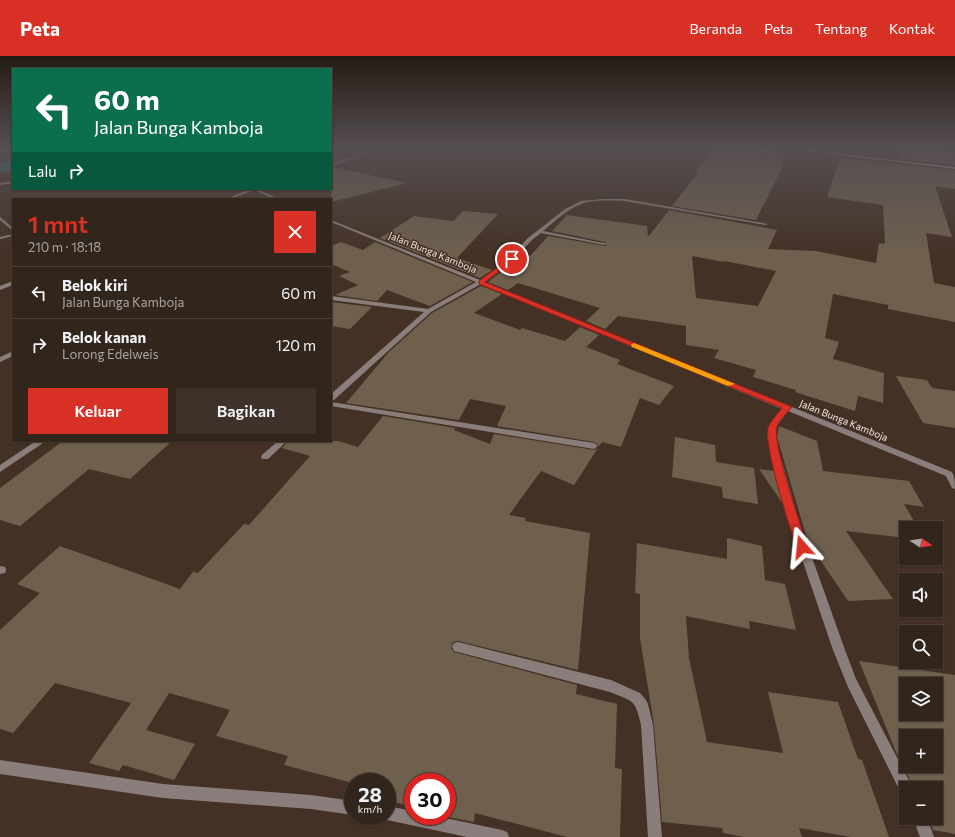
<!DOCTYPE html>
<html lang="id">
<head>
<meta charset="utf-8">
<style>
  body { margin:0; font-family:Commissioner,sans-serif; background:#3d3129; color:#f1f3f6; height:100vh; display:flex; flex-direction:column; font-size:15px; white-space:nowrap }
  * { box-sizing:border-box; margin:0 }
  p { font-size:13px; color:#a8a5a3 }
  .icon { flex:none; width:22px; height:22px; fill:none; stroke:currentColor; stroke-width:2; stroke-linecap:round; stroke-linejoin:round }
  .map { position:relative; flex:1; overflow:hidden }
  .panel { position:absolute; left:12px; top:142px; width:320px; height:244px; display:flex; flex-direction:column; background:#32251c; border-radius:0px; box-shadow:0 1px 3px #0004,0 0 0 1px #4d423b }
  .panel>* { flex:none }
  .banner { position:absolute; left:12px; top:12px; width:320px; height:122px; border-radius:0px; box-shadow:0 1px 3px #0004,0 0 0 1px #4d423b; background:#0b6e4f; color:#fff; overflow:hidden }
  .needle { width:26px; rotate:102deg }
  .controls { position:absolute; left:899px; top:465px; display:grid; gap:8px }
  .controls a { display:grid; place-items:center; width:44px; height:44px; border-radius:0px; background:#32251c; box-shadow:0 1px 3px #0004,0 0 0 1px #4d423b; font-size:20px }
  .speed { position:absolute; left:344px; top:717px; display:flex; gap:8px; font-size:20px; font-weight:700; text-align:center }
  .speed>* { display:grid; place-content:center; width:52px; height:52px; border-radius:50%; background:#32251c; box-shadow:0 1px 3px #0004,0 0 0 1px #4d423b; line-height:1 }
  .speed small { font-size:10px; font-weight:400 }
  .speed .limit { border:6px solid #d22; background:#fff; color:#111 }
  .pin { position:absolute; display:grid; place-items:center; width:34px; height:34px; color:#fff; margin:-17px; border:2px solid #fff; border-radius:50%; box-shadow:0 1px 4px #0007 }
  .me { position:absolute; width:44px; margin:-22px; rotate:342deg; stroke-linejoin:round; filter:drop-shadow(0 0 3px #0008) }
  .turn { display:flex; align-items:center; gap:14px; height:84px; padding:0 16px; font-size:18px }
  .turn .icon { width:52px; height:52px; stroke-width:2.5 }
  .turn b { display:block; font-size:28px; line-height:34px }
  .then { display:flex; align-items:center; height:38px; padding:0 16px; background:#0003; gap:8px; font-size:15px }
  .round { display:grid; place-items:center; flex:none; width:42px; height:42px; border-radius:0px; background:#3d3129 }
  .head { display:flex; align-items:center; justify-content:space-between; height:68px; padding:0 16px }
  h1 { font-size:24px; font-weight:600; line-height:30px; color:#d93025 }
  .primary-button { display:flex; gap:8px; margin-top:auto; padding:8px 16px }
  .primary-button a { flex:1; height:46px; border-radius:0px; background:#d93025; color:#fff; font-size:16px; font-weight:600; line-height:46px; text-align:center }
  .primary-button a+a { background:#3d3129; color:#f1f3f6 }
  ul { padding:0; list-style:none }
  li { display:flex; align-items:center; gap:12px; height:52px; padding:0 16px; border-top:1px solid #4d423b }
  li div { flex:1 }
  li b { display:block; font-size:15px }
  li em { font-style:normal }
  header { display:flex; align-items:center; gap:24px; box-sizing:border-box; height:56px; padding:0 20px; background:#d93025; color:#fff }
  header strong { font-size:19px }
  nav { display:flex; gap:22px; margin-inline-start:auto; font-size:14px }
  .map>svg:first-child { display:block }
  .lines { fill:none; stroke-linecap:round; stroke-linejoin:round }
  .river { fill:#26768b; fill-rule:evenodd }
  .building { fill:#6f604e; fill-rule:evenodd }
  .street { fill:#8a7e7c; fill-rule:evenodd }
  .secondary { fill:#baa7a4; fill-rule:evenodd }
  .route { fill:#d93025; stroke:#8d1f18 }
  .slow { fill:#f59e0b }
  .labels { text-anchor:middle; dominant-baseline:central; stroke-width:3; stroke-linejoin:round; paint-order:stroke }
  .far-street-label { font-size:10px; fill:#f1e5dd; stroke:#433125 }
</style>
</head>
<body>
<header>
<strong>Peta</strong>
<nav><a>Beranda</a><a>Peta</a><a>Tentang</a><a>Kontak</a></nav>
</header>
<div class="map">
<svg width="955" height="781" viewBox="0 0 955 781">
  <rect width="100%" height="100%" fill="#433125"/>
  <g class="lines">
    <!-- river -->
    <polygon class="river" points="13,104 13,114 0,116 0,106"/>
  </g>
  <!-- building -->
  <g class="building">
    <polygon points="715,91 743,91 784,95 781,114 756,164 672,150 698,117 696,116"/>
    <polygon points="894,91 955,95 955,109 900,103"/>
    <path d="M840 102 955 114V133L935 130 952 181 926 177 934 227 955 231V266L888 253V249L833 238 825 282 839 286 833 303 884 317 883 347 858 340 855 355 836 349 795 336 796 334 753 321 756 314 714 302 719 294 686 289V270L618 260 605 273 586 265 600 252 518 227 508 234 488 226 510 209 513 210 531 199 548 180 606 190 605 186 552 175 567 159 647 170 648 181 669 154 777 174 768 193 816 195 876 207 879 187 885 188 883 149 827 141ZM692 200 724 206 725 205 776 215 758 250 696 242Z"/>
    <polygon points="331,111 333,111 407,127 331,146"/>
    <polygon points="463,155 498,158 457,202 492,214 480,222 380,182 414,160 453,165"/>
    <polygon points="341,186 363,194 375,186 473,226 430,250 387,234 377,245 335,239 358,229 339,220 350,216 331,208 331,190"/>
    <polygon points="481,230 502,238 474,257 520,274 522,272 565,285 580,271 599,279 586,291 620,304 617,308 674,330 659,349 640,342 621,391 602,386 599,390 594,386 497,370 506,350 470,343 459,364 346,347 389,296 432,257"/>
    <polygon points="331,246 372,251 350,273 331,270"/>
    <polygon points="896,320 927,324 932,332 955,335 955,372 923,367"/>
    <polygon points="383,360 455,372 454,374 490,388 494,378 594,394 598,392 574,429 541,415 509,459 526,462 525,465 590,477 578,614 458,585 453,586 451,592 454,596 577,629 576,638 617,648 615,712 622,713 620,781 567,781 475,757 474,766 443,760 447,760 447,726 413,726 413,751 387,744 387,726 353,727 284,709 288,700 216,680 230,654 169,637 146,674 195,688 174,724 123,709 119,715 89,707 131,647 55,627 13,677 0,673 0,574 40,537 17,528 60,490 180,533 193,516 198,517 244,468 249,469 310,400 282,392 288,385 338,385 358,391"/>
    <polygon points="779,370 817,385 823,415 909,425 924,451 904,448 918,472 906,472 906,482 846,475 893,543 848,545 808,486 777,381"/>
    <polygon points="675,381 715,389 716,406 754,412 758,448 723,442 722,431 672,421"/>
    <polygon points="63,385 172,385 130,423 89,413 20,470 0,464 0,432"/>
    <polygon points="759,413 774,415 783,448"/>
    <polygon points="727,482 762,490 765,524 785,528 796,574 749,565 750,573 686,560 689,602 707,686 783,697 768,636 838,646 858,703 862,704 889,781 851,781 799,772 802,781 744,781 723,777 722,772 662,766 654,669 640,582 640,538 635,537 637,487 727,503"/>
    <path d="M859 605 955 619V778L933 774 929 762H936V732H914L896 696ZM906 628H936V658H906ZM906 680H936V710H906Z"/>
  </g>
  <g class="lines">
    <!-- street -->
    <g class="street">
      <polygon points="386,91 389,91 331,110 331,108"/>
      <polygon points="13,93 13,95 0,97 0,95"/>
      <polygon points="13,125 13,127 0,129 0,127"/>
      <polygon points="251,133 257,133 279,143 274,143 254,134 231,143 225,143"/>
      <path d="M602 143H625L768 168 766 169 625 145C612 145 593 143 581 148 567 154 555 165 543 175L603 187H605V189L541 177 532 184 506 211 485 226 952 416C955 422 955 427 955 433L952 432 946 420 788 355 777 370 775 381 799 465 845 594 856 623 913 732H906V739L901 737 848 631 833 594 789 465 767 381 769 370 782 353 481 228 431 256 334 344H331V338L424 256 331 244V240L428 253 476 226 331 166V164L480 224 502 209 528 182 565 153 581 145Z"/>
      <polygon points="0,161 13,172 13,175 0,164"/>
      <polygon points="13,178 13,180 0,183 0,181"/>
      <polygon points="13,225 13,229 0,234 0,230"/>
      <polygon points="13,295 13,300 0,306 0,301"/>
      <polygon points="331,346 594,387 598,390 594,393 331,350"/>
      <polygon points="36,385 46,385 0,416 0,409"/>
      <polygon points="278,385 287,385 268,403 262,403 261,401 262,399"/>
      <polygon points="0,510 5,511 6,514 5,517 0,518"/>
      <path d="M458 586 611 624 640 637 646 644 648 648 653 669 662 781H648L641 669C635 643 634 646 610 636L458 596 454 595 452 591 454 587Z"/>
      <polygon points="0,704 163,728 311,739 353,745 353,759 311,753 163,742 0,718"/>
      <polygon points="387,750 413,755 413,760 436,760 502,774 507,776 509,781 467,781 387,764 382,762 381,760 387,760"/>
      <polygon points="913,762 927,762 934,781 920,781"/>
    </g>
    <!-- secondary -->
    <polygon class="secondary" points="782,91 955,111 955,113 783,92"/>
  </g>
  <!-- sky -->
  <linearGradient id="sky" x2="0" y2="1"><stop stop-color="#251b14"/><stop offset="0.46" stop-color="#554e51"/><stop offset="1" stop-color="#554e51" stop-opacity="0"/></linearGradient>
  <rect width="955" height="200" fill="url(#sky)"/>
  <!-- route -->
  <path class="route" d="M510 202 515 203 485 226 790 350 792 351C787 357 779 364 777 371 772 387 801 471 808 491L806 494H798L796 491C789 468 764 392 768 372 770 365 778 358 782 352L479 228V225Z"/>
  <!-- slow -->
  <polygon class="slow" points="634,287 733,327 735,328 728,330 632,291 631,289"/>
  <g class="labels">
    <!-- far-street labels -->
    <g class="far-street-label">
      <text transform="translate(433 196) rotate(22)">Jalan Bunga Kamboja</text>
      <text transform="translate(844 364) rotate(22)">Jalan Bunga Kamboja</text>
    </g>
  </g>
</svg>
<div class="controls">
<a><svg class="needle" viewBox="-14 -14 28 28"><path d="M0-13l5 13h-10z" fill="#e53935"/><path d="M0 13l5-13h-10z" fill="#a8a5a3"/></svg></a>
<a><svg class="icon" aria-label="sound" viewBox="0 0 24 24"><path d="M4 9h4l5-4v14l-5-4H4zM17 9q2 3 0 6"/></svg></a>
<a><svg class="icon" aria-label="search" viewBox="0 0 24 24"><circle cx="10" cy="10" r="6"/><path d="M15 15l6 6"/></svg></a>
<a><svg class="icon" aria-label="layers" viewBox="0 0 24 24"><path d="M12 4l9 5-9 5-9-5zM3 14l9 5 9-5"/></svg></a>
<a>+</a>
<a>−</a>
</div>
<div class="speed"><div>28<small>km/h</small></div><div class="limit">30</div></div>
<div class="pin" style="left:512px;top:203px;background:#d93025"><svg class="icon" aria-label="arrive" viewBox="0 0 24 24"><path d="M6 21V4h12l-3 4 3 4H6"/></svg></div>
<svg class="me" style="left:802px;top:491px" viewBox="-20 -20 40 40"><path d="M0-17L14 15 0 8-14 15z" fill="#d93025" stroke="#fff" stroke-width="4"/></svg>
<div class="banner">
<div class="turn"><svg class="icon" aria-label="left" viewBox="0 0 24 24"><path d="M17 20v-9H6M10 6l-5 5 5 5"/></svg><div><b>60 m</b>Jalan Bunga Kamboja</div></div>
<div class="then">Lalu<svg class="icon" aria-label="right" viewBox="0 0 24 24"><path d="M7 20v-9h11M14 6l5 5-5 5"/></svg></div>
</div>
<section class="panel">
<div class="head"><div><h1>1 mnt</h1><p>210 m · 18:18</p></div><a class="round" style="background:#d93025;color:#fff"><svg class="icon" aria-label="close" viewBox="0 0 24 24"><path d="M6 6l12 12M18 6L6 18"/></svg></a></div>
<ul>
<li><svg class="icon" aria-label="left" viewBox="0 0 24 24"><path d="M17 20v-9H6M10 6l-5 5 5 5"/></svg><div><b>Belok kiri</b><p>Jalan Bunga Kamboja</p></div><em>60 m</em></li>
<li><svg class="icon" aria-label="right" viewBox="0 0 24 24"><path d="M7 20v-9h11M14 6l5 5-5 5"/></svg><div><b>Belok kanan</b><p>Lorong Edelweis</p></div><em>120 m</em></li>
</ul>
<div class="primary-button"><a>Keluar</a><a>Bagikan</a></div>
</section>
</div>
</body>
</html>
